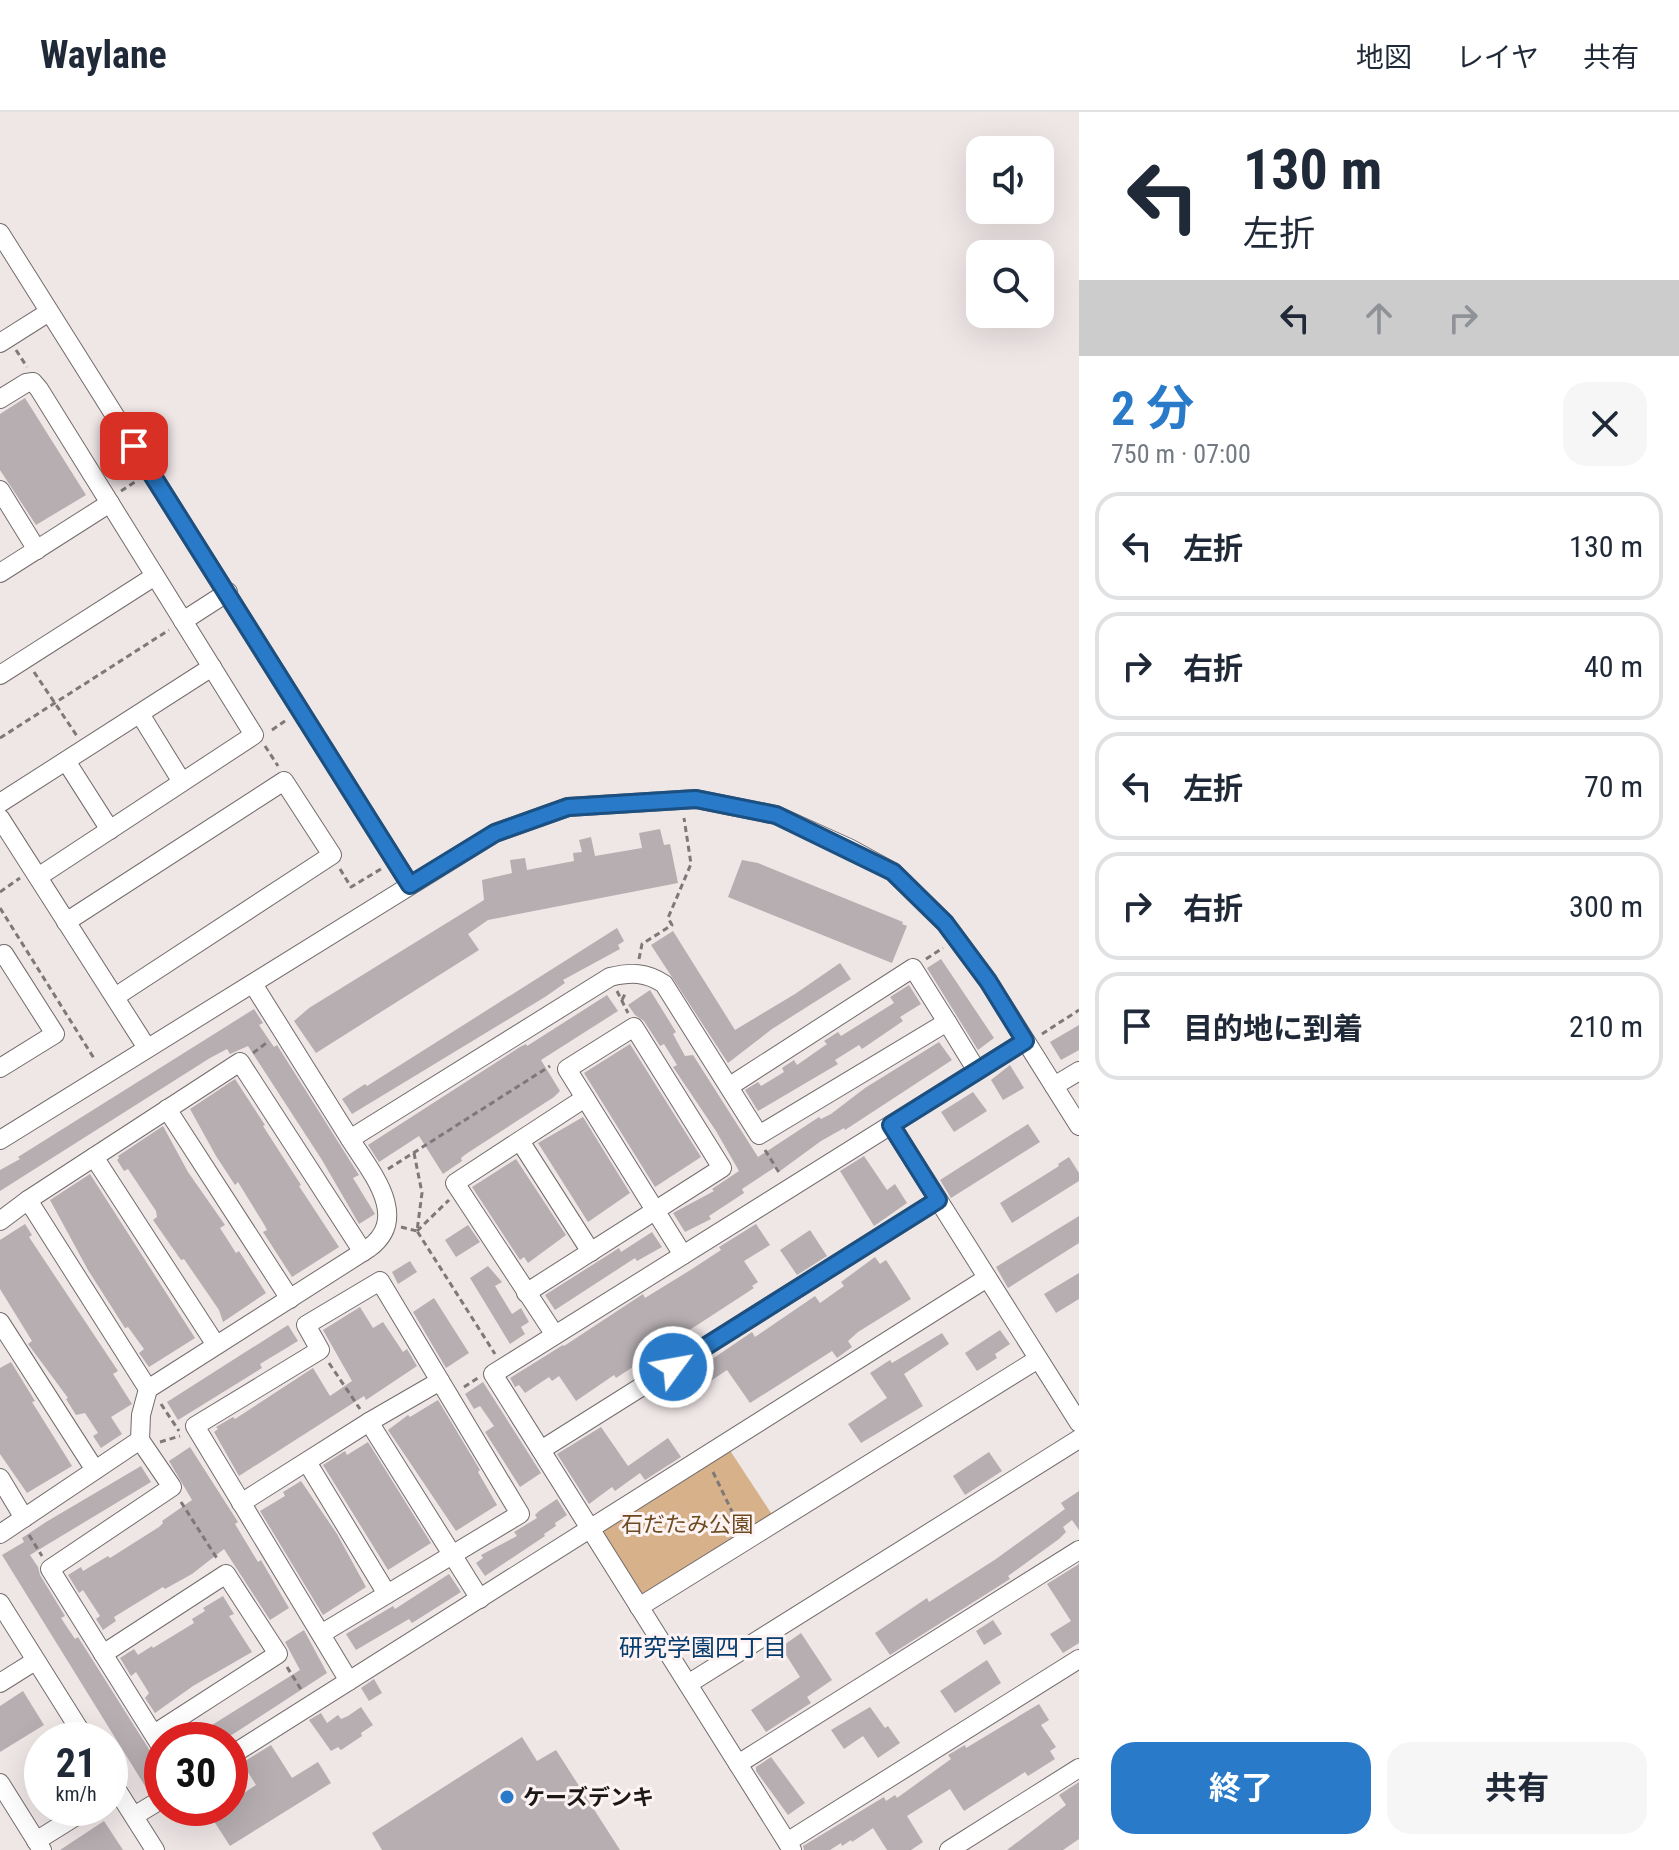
<!DOCTYPE html>
<html lang="ja">
<head>
<meta charset="utf-8">
<style>
  body { margin:0; font-family:"Roboto Condensed","Noto Sans JP",sans-serif; background:#f6f6f7; color:#1f2937; height:100vh; display:flex; flex-direction:column; font-size:30px; white-space:nowrap }
  * { box-sizing:border-box; margin:0 }
  p { font-size:26px; color:#747a83 }
  .icon { flex:none; width:44px; height:44px; fill:none; stroke:currentColor; stroke-width:2; stroke-linecap:round; stroke-linejoin:round }
  .map { position:relative; flex:1; overflow:hidden }
  .drawer { display:flex; flex-direction:column; background:#fff; width:600px }
  .drawer>* { flex:none }
  .guide { background:#fff; color:#1f2937; overflow:hidden }
  .fabs { position:absolute; left:966px; top:24px; display:grid; gap:16px }
  .fabs a { display:grid; place-items:center; width:88px; height:88px; border-radius:16px; background:#fff; box-shadow:0 8px 32px #0002; font-size:40px }
  .speed { position:absolute; left:24px; top:1610px; display:flex; gap:16px; font-size:40px; font-weight:700; text-align:center }
  .speed>* { display:grid; place-content:center; width:104px; height:104px; border-radius:50%; background:#fff; box-shadow:0 8px 32px #0002; line-height:1 }
  .speed small { font-size:20px; font-weight:400 }
  .speed .limit { border:12px solid #d22; background:#fff; color:#111 }
  .pin { position:absolute; display:grid; place-items:center; width:68px; height:68px; color:#fff; margin:-34px; border-radius:16px; box-shadow:0 4px 12px #0006 }
  .me { position:absolute; width:88px; margin:-44px; rotate:58deg; stroke-linejoin:round; filter:drop-shadow(0 0 6px #0008) }
  .turn { display:flex; align-items:center; gap:28px; height:168px; padding:0 32px; font-size:36px }
  .turn .icon { width:104px; height:104px; stroke-width:2.5 }
  .turn b { display:block; font-size:56px; line-height:68px }
  .lanes { display:flex; align-items:center; height:76px; padding:0 32px; background:#0003; justify-content:center; gap:40px; direction:ltr }
  .lanes .off { opacity:.35 }
  .round { display:grid; place-items:center; flex:none; width:84px; height:84px; border-radius:24px; background:#f6f6f7 }
  .headline { display:flex; align-items:center; justify-content:space-between; height:136px; padding:0 32px }
  h1 { font-size:48px; font-weight:700; line-height:60px; color:#297bca }
  .action { display:flex; gap:16px; margin-top:auto; padding:16px 32px }
  .action a { flex:1; height:92px; border-radius:24px; background:#297bca; color:#fff; font-size:32px; font-weight:700; line-height:92px; text-align:center }
  .action a+a { background:#f6f6f7; color:#1f2937 }
  ul { padding:0; list-style:none }
  li { display:flex; align-items:center; gap:24px; height:108px; margin:0 16px 12px; padding:0 16px; border:4px solid #e0e1e3; border-radius:24px }
  li div { flex:1 }
  li b { display:block; font-size:30px }
  li em { font-style:normal }
  header { display:flex; align-items:center; gap:48px; box-sizing:border-box; height:112px; padding:0 40px; background:#fff; border-bottom:2px solid #e0e1e3 }
  header strong { font-size:38px }
  nav { display:flex; gap:44px; margin-inline-start:auto; font-size:28px }
  main { display:flex; flex:1; min-height:0 }
  .map>svg:first-child { display:block }
  .green { fill:#d6b18a }
  .building { fill:#b6aeb1 }
  .lines { fill:none; stroke-linecap:round; stroke-linejoin:round }
  .minor-casing { stroke:#746c6c; stroke-width:20 }
  .path { stroke:#7e7878; stroke-width:3; stroke-dasharray:6 4; stroke-linecap:butt }
  .minor { stroke:#fff; stroke-width:18 }
  .route-casing { stroke:#1b5083; stroke-width:20 }
  .route { stroke:#297bca; stroke-width:14 }
  .poi-dot { fill:#297bca; stroke:#fdf3f3; stroke-width:3 }
  .labels { text-anchor:middle; dominant-baseline:central; stroke-width:6; stroke-linejoin:round; paint-order:stroke }
  .park-label { font-size:22px; fill:#6e4a21; stroke:#fdf3f3 }
  .poi-label { font-size:22px; font-weight:bold; fill:#1c1818; stroke:#fdf3f3; text-anchor:start }
  .neighbourhood-label { font-size:24px; fill:#063d6e; stroke:#fdf3f3 }
</style>
</head>
<body>
<header>
<strong>Waylane</strong>
<nav><a>地図</a><a>レイヤ</a><a>共有</a></nav>
</header>
<main>
<div class="map">
<svg width="1079" height="1738" viewBox="0 0 1079 1738">
  <rect width="100%" height="100%" fill="#efe6e6"/>
  <!-- green -->
  <polygon class="green" points="729,1337 773,1404 647,1485 638,1483 602,1419"/>
  <!-- building -->
  <g class="building">
    <polygon points="25,286 86,383 36,413 0,358 0,302"/>
    <polygon points="660,717 664,733 670,732 678,771 488,808 468,822 479,838 316,941 294,909 309,896 484,788 482,768 512,761 510,748 525,746 527,758 574,749 573,741 582,740 579,728 591,725 595,744 642,736 639,721"/>
    <polygon points="742,748 758,751 903,810 902,812 907,814 892,851 728,785"/>
    <polygon points="617,816 624,829 618,833 620,837 563,868 565,871 545,885 352,1002 342,987 365,972 367,974"/>
    <polygon points="673,819 735,918 795,882 840,851 851,867 772,917 728,951 651,833"/>
    <polygon points="941,847 994,926 978,938 927,856"/>
    <polygon points="909,873 921,892 900,905 903,909 862,937 859,933 835,948 838,952 758,999 745,978 758,970 761,974 784,960 782,956 794,948 797,953 827,932 824,929 838,920 841,924 894,891 890,885"/>
    <polygon points="650,878 676,920 673,922 685,944 693,943 758,1045 819,1005 821,1007 831,1002 865,976 939,930 952,948 845,1018 844,1016 821,1029 780,1059 777,1054 742,1077 744,1081 709,1104 711,1107 685,1120 673,1101 714,1079 712,1077 739,1059 716,1019 673,955 677,953 664,932 660,934 644,909 635,903 628,893"/>
    <polygon points="607,883 618,899 541,948 560,979 554,985 466,1042 461,1046 462,1049 443,1062 419,1024 379,1050 368,1033 520,935 526,932 527,934"/>
    <polygon points="254,897 263,911 259,913 274,935 277,933 359,1063 353,1066 375,1102 359,1112 322,1048 248,934 230,942 227,937 210,946 0,1079 0,1058 20,1047 18,1045"/>
    <polygon points="1079,913 1079,938 1061,948 1050,930"/>
    <polygon points="630,932 701,1045 655,1075 584,961"/>
    <polygon points="1010,953 1024,976 1003,988 991,968"/>
    <polygon points="235,967 265,1013 263,1014 301,1073 299,1074 339,1135 292,1165 263,1120 267,1118 265,1114 238,1070 235,1073 216,1044 190,997"/>
    <polygon points="973,980 987,999 954,1020 941,1000"/>
    <polygon points="583,1005 630,1081 588,1110 538,1031"/>
    <polygon points="1028,1012 1040,1030 951,1086 940,1068"/>
    <polygon points="163,1014 188,1060 225,1113 220,1116 236,1141 239,1139 266,1181 223,1210 219,1198 184,1147 181,1148 153,1108 157,1105 156,1099 128,1057 124,1059 117,1048 119,1046 118,1044"/>
    <polygon points="864,1044 887,1078 895,1072 907,1091 874,1114 840,1059"/>
    <polygon points="1069,1045 1079,1061 1079,1069 1012,1111 1000,1091 1059,1054 1058,1052"/>
    <polygon points="516,1047 566,1123 528,1151 524,1145 520,1148 472,1075"/>
    <polygon points="90,1062 195,1226 149,1255 139,1241 144,1237 128,1215 125,1216 88,1158 50,1088"/>
    <polygon points="1079,1104 1079,1131 1008,1176 996,1155"/>
    <polygon points="25,1112 32,1123 29,1125 118,1259 113,1262 132,1292 111,1305 122,1322 101,1336 93,1324 98,1321 85,1301 76,1303 66,1287 68,1286 28,1232 32,1229 0,1177 0,1128"/>
    <polygon points="756,1112 770,1133 744,1149 758,1170 752,1174 754,1176 616,1266 614,1263 576,1289 559,1264 552,1269 549,1265 525,1281 519,1273 515,1275 510,1266 563,1233 564,1234 643,1182 645,1186 692,1157 721,1138 719,1135"/>
    <polygon points="468,1113 480,1130 456,1145 445,1128"/>
    <polygon points="810,1118 827,1144 797,1163 780,1138"/>
    <polygon points="652,1120 662,1135 637,1149 635,1146 555,1198 545,1183 619,1136 621,1140"/>
    <polygon points="875,1145 880,1152 886,1148 911,1187 858,1220 848,1229 852,1235 837,1246 832,1239 750,1291 727,1258 706,1272 696,1258 752,1220 755,1225 815,1184 820,1191 844,1174 841,1170"/>
    <polygon points="410,1149 417,1160 398,1172 392,1160"/>
    <polygon points="488,1154 502,1170 495,1174 512,1202 521,1196 529,1210 521,1215 525,1222 510,1232 470,1166"/>
    <polygon points="1079,1161 1079,1187 1056,1201 1044,1182"/>
    <polygon points="434,1186 469,1241 446,1256 413,1200"/>
    <polygon points="360,1195 373,1216 383,1210 403,1240 407,1237 417,1254 366,1288 364,1284 239,1364 214,1320 218,1317 216,1315 233,1305 235,1307 313,1256 330,1284 352,1269 323,1218"/>
    <polygon points="288,1213 298,1229 260,1252 262,1256 178,1308 167,1290"/>
    <polygon points="1000,1218 1010,1232 995,1242 997,1246 977,1259 965,1241"/>
    <polygon points="942,1221 949,1232 904,1262 923,1294 861,1331 848,1312 887,1286 870,1261 890,1248 892,1251"/>
    <polygon points="11,1250 35,1289 32,1290 72,1354 27,1381 0,1342 0,1256"/>
    <polygon points="483,1270 541,1361 520,1375 485,1320 494,1314 480,1294 474,1297 465,1282"/>
    <polygon points="438,1288 480,1358 478,1360 497,1393 456,1419 388,1318 408,1303 410,1305"/>
    <polygon points="601,1315 628,1354 668,1326 681,1345 645,1368 640,1361 615,1379 612,1375 589,1392 557,1342"/>
    <polygon points="368,1330 431,1431 388,1458 323,1353 345,1339 347,1343"/>
    <polygon points="190,1335 238,1410 235,1412 258,1450 261,1448 289,1496 270,1508 224,1437 192,1462 165,1477 163,1475 114,1505 116,1509 103,1518 96,1507 100,1504 83,1478 79,1481 68,1463 81,1455 83,1459 108,1444 110,1446 159,1415 163,1411 162,1409 192,1388 169,1349"/>
    <polygon points="989,1340 1002,1359 965,1383 953,1364"/>
    <polygon points="141,1354 151,1370 30,1443 38,1455 40,1463 65,1504 61,1506 75,1527 78,1525 152,1642 162,1652 162,1663 145,1674 2,1443 24,1430 22,1426 46,1410"/>
    <polygon points="301,1369 337,1422 366,1475 323,1503 260,1399 285,1384 283,1380"/>
    <polygon points="1079,1379 1079,1418 1072,1408 1063,1415 1066,1420 1059,1427 1008,1464 1010,1467 890,1543 875,1521 927,1486 929,1490 996,1447 1065,1397 1061,1391"/>
    <polygon points="557,1387 567,1403 555,1411 556,1414 544,1422 545,1424 485,1464 476,1451 483,1446 481,1443 517,1424 514,1420 537,1406 535,1403 539,1399"/>
    <polygon points="1079,1452 1079,1531 1063,1541 1050,1522 1071,1509 1047,1472"/>
    <polygon points="449,1462 461,1480 412,1511 409,1507 356,1538 346,1522 393,1494 395,1497"/>
    <polygon points="223,1484 234,1502 229,1504 252,1540 193,1574 155,1601 145,1586 149,1581 136,1560 131,1564 120,1546 134,1537 138,1543 152,1534 153,1536 194,1511 192,1507 205,1499 203,1496"/>
    <polygon points="993,1508 1002,1522 984,1533 976,1519"/>
    <polygon points="304,1518 327,1561 224,1628 188,1628 300,1558 285,1530"/>
    <polygon points="801,1521 832,1568 807,1585 811,1591 766,1620 751,1598 800,1565 781,1535"/>
    <polygon points="987,1548 1001,1571 955,1601 940,1579"/>
    <polygon points="374,1567 382,1581 369,1589 361,1576"/>
    <polygon points="23,1579 44,1613 0,1640 0,1594"/>
    <polygon points="1039,1592 1049,1608 1041,1613 1056,1635 1050,1639 1055,1647 1028,1664 1025,1660 964,1699 950,1677 907,1704 923,1730 911,1738 887,1738 873,1716 852,1730 851,1728 842,1734 841,1731 830,1738 804,1738 803,1734 884,1685 886,1689 895,1683 897,1686 951,1647 948,1643 965,1633 966,1636"/>
    <polygon points="361,1595 373,1613 361,1621 362,1624 341,1638 338,1635 331,1639 309,1608 321,1601 327,1611 338,1603 341,1607 348,1604"/>
    <polygon points="870,1595 885,1616 888,1614 900,1631 878,1646 863,1624 844,1637 831,1618"/>
    <polygon points="522,1625 537,1649 556,1638 620,1738 382,1738 372,1721"/>
    <polygon points="271,1633 292,1666 318,1650 331,1671 230,1734 210,1703 220,1696 230,1696 230,1690 256,1673 242,1651"/>
    <polygon points="771,1645 805,1691 788,1703 756,1659 756,1655"/>
    <polygon points="1079,1670 1079,1727 1063,1738 1007,1738 1066,1693 1059,1683"/>
    <polygon points="104,1709 123,1738 60,1738"/>
  </g>
  <g class="lines">
    <defs>
      <g id="minor">
        <polyline points="0,121 410,773"/>
        <polyline points="0,231 49,200"/>
        <polyline points="0,287 26,271 33,270 39,277 254,623 38,765"/>
        <polyline points="0,378 37,438"/>
        <polyline points="0,461 110,391"/>
        <polyline points="183,509 228,480"/>
        <polyline points="0,563 155,464"/>
        <polyline points="140,602 182,670"/>
        <polyline points="66,649 110,718"/>
        <polyline points="0,691 212,555"/>
        <polyline points="0,706 147,936"/>
        <polyline points="66,810 284,669 332,743 115,885"/>
        <polyline points="0,844 4,842 55,922 0,956"/>
        <polyline points="253,872 350,1027"/>
        <polyline points="730,974 913,856 947,910"/>
        <polyline points="1054,974 1079,959"/>
        <polyline points="167,997 290,1187"/>
        <polyline points="891,1013 1079,1311"/>
        <polyline points="0,1028 495,721 568,695 696,687 776,703 849,736 893,760 945,811 988,869 1079,1014"/>
        <polyline points="520,1029 591,1140"/>
        <polyline points="94,1045 216,1233"/>
        <polyline points="28,1088 240,950 363,1140"/>
        <polyline points="0,1109 28,1088 148,1277"/>
        <polyline points="526,1181 722,1056 634,915 567,957 683,1143"/>
        <polyline points="0,1210 95,1358"/>
        <polyline points="555,1223 455,1071 585,986"/>
        <polyline points="369,1310 440,1269"/>
        <polyline points="541,1338 938,1088"/>
        <polyline points="307,1350 387,1482"/>
        <polyline points="0,1366 24,1406"/>
        <polyline points="241,1391 369,1310 480,1487"/>
        <polyline points="0,1422 140,1328"/>
        <polyline points="0,1491 86,1628"/>
        <polyline points="639,1495 1038,1247"/>
        <polyline points="321,1522 520,1402 380,1169 306,1213 320,1238 195,1314 349,1569"/>
        <polyline points="103,1542 226,1462 278,1542 154,1622"/>
        <polyline points="0,1571 35,1549"/>
        <polyline points="688,1572 1079,1327"/>
        <path d="M162 1636 50 1457 172 1375 140 1328 141 1303 148 1277 369 1136C411 1105 370 1059 350 1027L610 865C631 860 646 860 664 872L759 1023 947 910 977 959"/>
        <polyline points="230,1644 987,1166"/>
        <polyline points="738,1652 1079,1438"/>
        <polyline points="110,1667 155,1738"/>
        <polyline points="0,1671 42,1738"/>
        <polyline points="134,1704 162,1687"/>
        <polyline points="36,1729 89,1696"/>
        <polyline points="787,1730 1079,1547"/>
        <polyline points="792,1738 493,1262 1025,929"/>
        <polyline points="949,1738 1079,1656"/>
      </g>
    </defs>
    <!-- minor casing -->
    <use href="#minor" class="minor-casing"/>
    <!-- path -->
    <g class="path">
      <polyline points="16,238 27,255"/>
      <polyline points="121,379 135,370"/>
      <polyline points="34,560 77,624"/>
      <polyline points="272,618 285,609"/>
      <polyline points="0,626 169,518"/>
      <polyline points="265,634 278,654"/>
      <polyline points="340,757 351,775 381,757"/>
      <polyline points="0,780 20,766"/>
      <polyline points="0,796 95,948"/>
      <polyline points="639,847 642,832 672,813 668,806 691,752 684,706"/>
      <polyline points="926,847 943,836"/>
      <polyline points="617,879 628,901"/>
      <polyline points="622,888 626,880"/>
      <polyline points="1042,922 1079,898"/>
      <polyline points="253,941 269,929"/>
      <polyline points="765,1038 780,1062"/>
      <polyline points="414,1041 422,1081 417,1119 495,1242"/>
      <polyline points="388,1057 550,954"/>
      <polyline points="401,1115 417,1119"/>
      <polyline points="417,1119 449,1088"/>
      <polyline points="329,1251 360,1297"/>
      <polyline points="464,1275 478,1266"/>
      <polyline points="161,1292 179,1319"/>
      <polyline points="160,1330 180,1324"/>
      <polyline points="713,1360 739,1414"/>
      <polyline points="181,1390 218,1448"/>
      <polyline points="29,1423 42,1444"/>
      <polyline points="287,1555 302,1579"/>
    </g>
    <!-- minor -->
    <use href="#minor" class="minor"/>
  </g>
  <g class="lines">
    <defs>
      <polyline id="route" points="134,334 410,773 495,721 568,695 696,687 776,703 893,760 945,811 988,869 1025,929 891,1013 938,1088 673,1255"/>
    </defs>
    <!-- route casing -->
    <use href="#route" class="route-casing"/>
    <!-- route -->
    <use href="#route" class="route"/>
  </g>
  <!-- markers -->
  <circle class="poi-dot" cx="507" cy="1685" r="8"/>
  <g class="labels">
    <!-- park labels -->
    <g class="park-label">
      <text x="687" y="1412">石だたみ公園</text>
    </g>
    <!-- poi labels -->
    <g class="poi-label">
      <text x="523" y="1685">ケーズデンキ</text>
    </g>
    <!-- neighbourhood labels -->
    <g class="neighbourhood-label">
      <text x="703" y="1536">研究学園四丁目</text>
    </g>
  </g>
</svg>
<div class="fabs">
<a><svg class="icon" aria-label="sound" viewBox="0 0 24 24"><path d="M4 9h4l5-4v14l-5-4H4zM17 9q2 3 0 6"/></svg></a>
<a><svg class="icon" aria-label="search" viewBox="0 0 24 24"><circle cx="10" cy="10" r="6"/><path d="M15 15l6 6"/></svg></a>
</div>
<div class="speed"><div>21<small>km/h</small></div><div class="limit">30</div></div>
<div class="pin" style="left:134px;top:334px;background:#d93025"><svg class="icon" aria-label="arrive" viewBox="0 0 24 24"><path d="M6 21V4h12l-3 4 3 4H6"/></svg></div>
<svg class="me" style="left:673px;top:1255px" viewBox="-20 -20 40 40"><circle r="17" fill="#297bca" stroke="#fff" stroke-width="3"/><path d="M0-11L8 9 0 5-8 9z" fill="#fff"/></svg>
</div>
<section class="drawer">
<div class="guide">
<div class="turn"><svg class="icon" aria-label="left" viewBox="0 0 24 24"><path d="M17 20v-9H6M10 6l-5 5 5 5"/></svg><div><b>130 m</b>左折</div></div>
<div class="lanes"><svg class="icon" aria-label="left" viewBox="0 0 24 24"><path d="M17 20v-9H6M10 6l-5 5 5 5"/></svg><svg class="icon off" aria-label="ahead" viewBox="0 0 24 24"><path d="M12 20V5M6 11l6-6 6 6"/></svg><svg class="icon off" aria-label="right" viewBox="0 0 24 24"><path d="M7 20v-9h11M14 6l5 5-5 5"/></svg></div>
</div>
<div class="headline"><div><h1>2 分</h1><p>750 m · 07:00</p></div><a class="round"><svg class="icon" aria-label="close" viewBox="0 0 24 24"><path d="M6 6l12 12M18 6L6 18"/></svg></a></div>
<ul>
<li><svg class="icon" aria-label="left" viewBox="0 0 24 24"><path d="M17 20v-9H6M10 6l-5 5 5 5"/></svg><div><b>左折</b></div><em>130 m</em></li>
<li><svg class="icon" aria-label="right" viewBox="0 0 24 24"><path d="M7 20v-9h11M14 6l5 5-5 5"/></svg><div><b>右折</b></div><em>40 m</em></li>
<li><svg class="icon" aria-label="left" viewBox="0 0 24 24"><path d="M17 20v-9H6M10 6l-5 5 5 5"/></svg><div><b>左折</b></div><em>70 m</em></li>
<li><svg class="icon" aria-label="right" viewBox="0 0 24 24"><path d="M7 20v-9h11M14 6l5 5-5 5"/></svg><div><b>右折</b></div><em>300 m</em></li>
<li><svg class="icon" aria-label="arrive" viewBox="0 0 24 24"><path d="M6 21V4h12l-3 4 3 4H6"/></svg><div><b>目的地に到着</b></div><em>210 m</em></li>
</ul>
<div class="action"><a>終了</a><a>共有</a></div>
</section>
</main>
</body>
</html>
